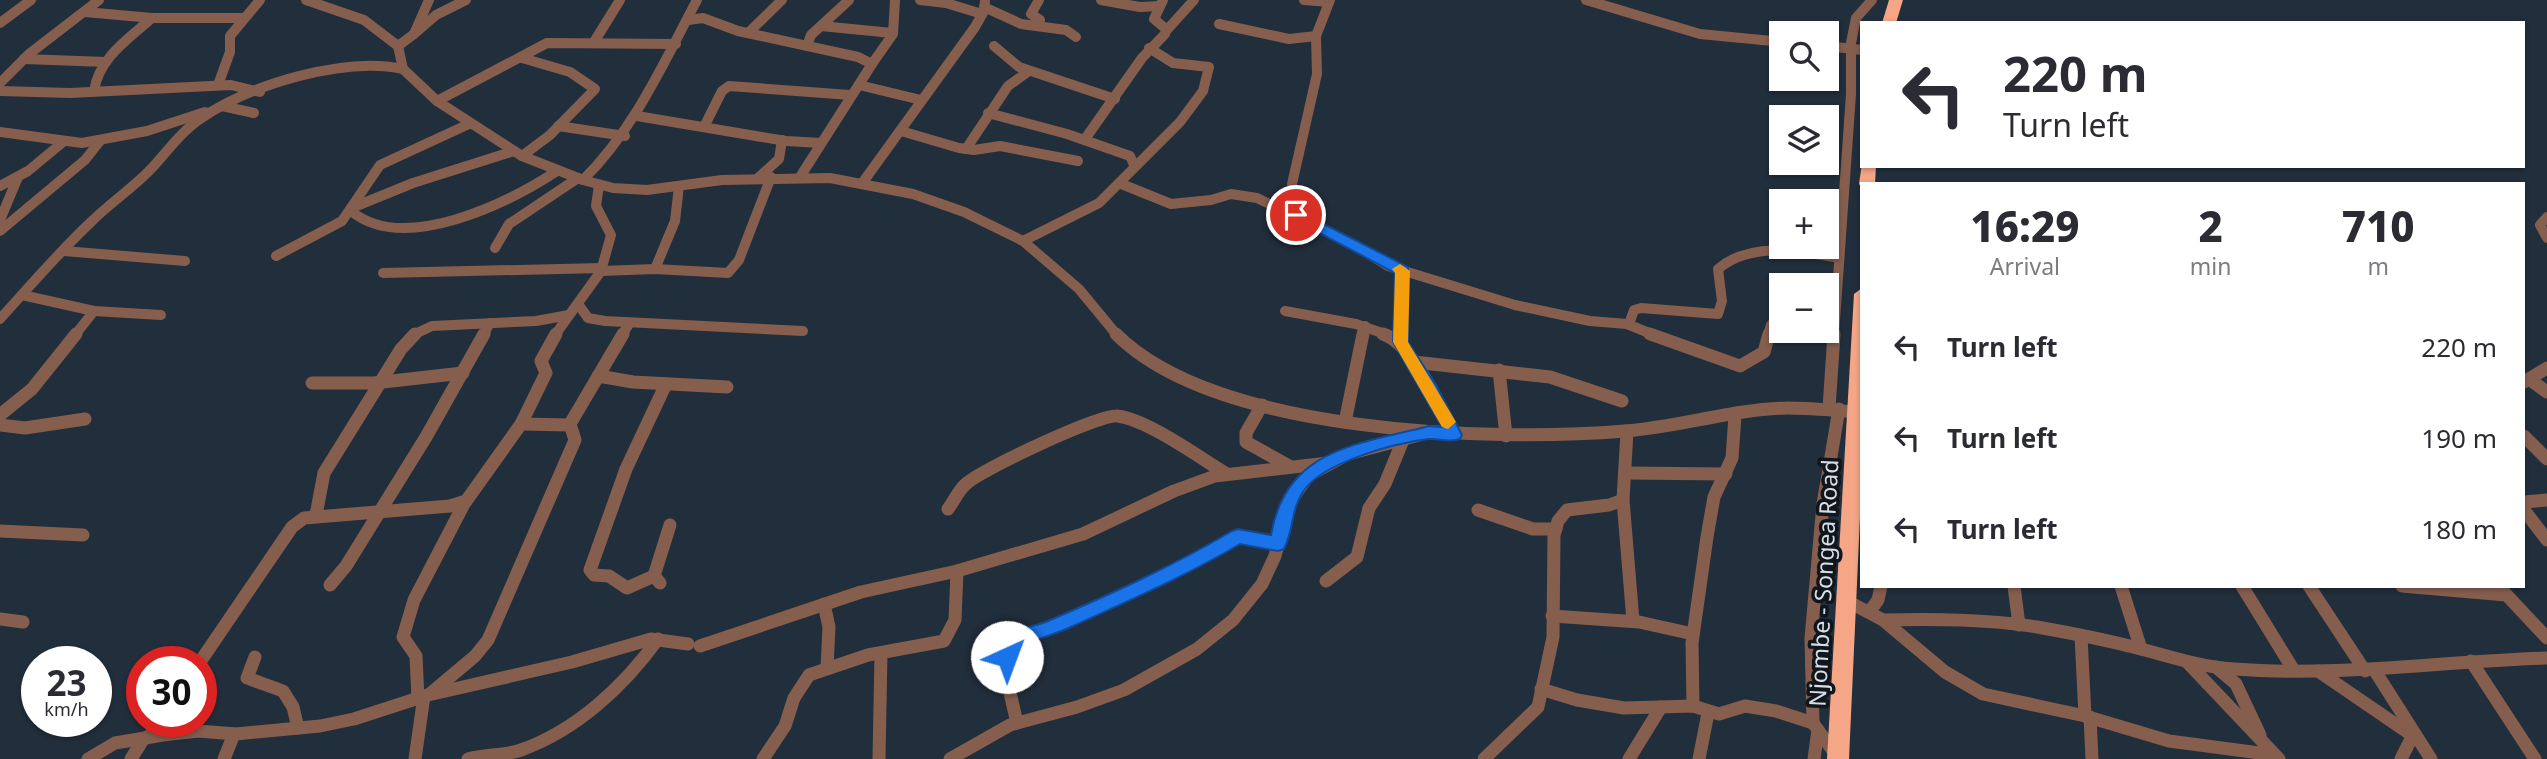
<!DOCTYPE html>
<html lang="en">
<head>
<meta charset="utf-8">
<style>
  body { margin:0; font-family:"Noto Sans",sans-serif; background:#f7f7f7; color:#2b2b33; height:100vh; display:flex; flex-direction:column; font-size:26px; white-space:nowrap }
  * { box-sizing:border-box; margin:0 }
  p { font-size:23px; color:#7c7c81 }
  .icon { flex:none; width:38px; height:38px; fill:none; stroke:currentColor; stroke-width:2; stroke-linecap:round; stroke-linejoin:round }
  .map { position:relative; flex:1; overflow:hidden }
  .side { position:absolute; left:1860px; top:182px; width:665px; height:406px; display:flex; flex-direction:column; background:#fff; border-radius:0px; box-shadow:0 2px 5px #0004 }
  .side>* { flex:none }
  .hud { position:absolute; left:1860px; top:21px; width:665px; height:147px; border-radius:0px; box-shadow:0 2px 5px #0004; background:#fff; color:#2b2b33; overflow:hidden }
  .fabs { position:absolute; left:1769px; top:21px; display:grid; gap:14px }
  .fabs a { display:grid; place-items:center; width:70px; height:70px; border-radius:0px; background:#fff; box-shadow:0 2px 5px #0004; font-size:35px }
  .speed { position:absolute; left:21px; top:646px; display:flex; gap:14px; font-size:35px; font-weight:700; text-align:center }
  .speed>* { display:grid; place-content:center; width:91px; height:91px; border-radius:50%; background:#fff; box-shadow:0 2px 5px #0004; line-height:1 }
  .speed small { font-size:18px; font-weight:400 }
  .speed .limit { border:10px solid #d22; background:#fff; color:#111 }
  .pin { position:absolute; display:grid; place-items:center; width:60px; height:60px; color:#fff; margin:-30px; border:4px solid #fff; border-radius:50%; box-shadow:0 2px 7px #0007 }
  .me { position:absolute; width:77px; margin:-38px; rotate:43deg; stroke-linejoin:round; filter:drop-shadow(0 0 5px #0008) }
  .turn { display:flex; align-items:center; gap:24px; height:147px; padding:0 28px; font-size:32px }
  .turn .icon { width:91px; height:91px; stroke-width:2.5 }
  .turn b { display:block; font-size:49px; line-height:60px }
  .eta { display:flex; justify-content:space-evenly; align-items:center; height:119px; text-align:center }
  .eta b { font-size:42px; font-weight:800; line-height:49px }
  ul { padding:0; list-style:none }
  li { display:flex; align-items:center; gap:21px; height:91px; padding:0 28px }
  li div { flex:1 }
  li b { display:block; font-size:26px }
  li em { font-style:normal }
  .map>svg:first-child { display:block }
  .lines { fill:none; stroke-linecap:round; stroke-linejoin:round }
  .minor-far1 { stroke:#865e4e; stroke-width:10 }
  .minor { stroke:#865e4e; stroke-width:13 }
  .highway { fill:#f4a687; fill-rule:evenodd }
  .route { fill:#1a73e8; stroke:#114b97; stroke-width:2 }
  .slow { fill:#f59e0b }
  .labels { text-anchor:middle; dominant-baseline:central; stroke-width:7; stroke-linejoin:round; paint-order:stroke }
  .street-label { font-size:23px; fill:#d6dee7; stroke:#10161c }
</style>
</head>
<body>
<div class="map">
<svg width="2547" height="759" viewBox="0 0 2547 759">
  <rect width="100%" height="100%" fill="#212e3b"/>
  <g class="lines">
    <!-- minor-far1 -->
    <g class="minor-far1">
      <polyline points="306,0 364,20 398,46 403,69 437,101 522,156 583,180 613,188 647,190 722,180 830,178 913,194 964,212 1023,241 1079,289 1117,335"/>
      <polyline points="920,0 946,3 982,14"/>
      <polyline points="1039,0 1031,14 1040,20"/>
      <polyline points="1101,0 1140,7 1160,6"/>
      <polyline points="1304,0 1329,2"/>
      <polyline points="1586,0 1700,34 1782,42"/>
      <polyline points="984,7 1021,24 1066,30 1076,37"/>
      <polyline points="85,12 152,18 244,18"/>
      <polyline points="688,20 703,18 738,31 858,57 872,64 800,177"/>
      <polyline points="0,23 31,0"/>
      <polyline points="1219,24 1289,39 1316,36"/>
      <polyline points="821,26 892,33"/>
      <polyline points="1166,31 1194,0"/>
      <polyline points="748,33 782,0"/>
      <polyline points="414,34 436,15 466,0"/>
      <polyline points="594,42 620,0"/>
      <polyline points="398,46 414,34 429,0"/>
      <polyline points="807,46 811,35 849,0"/>
      <polyline points="994,46 1019,67 1115,99"/>
      <polyline points="1827,46 1862,50"/>
      <polyline points="522,58 570,72 595,89 550,135 522,156"/>
      <polyline points="24,59 106,62"/>
      <polyline points="872,64 893,34 895,0"/>
      <polyline points="0,83 29,54 99,0"/>
      <polyline points="218,85 230,52 230,36 260,0"/>
      <polyline points="859,85 921,100"/>
      <polyline points="0,91 70,93 231,85 260,92"/>
      <path d="M94 91C99 58 128 39 152 18"/>
      <polyline points="437,101 547,43 676,44"/>
      <polyline points="222,106 254,113"/>
      <polyline points="988,113 1067,134 1130,156 1134,165"/>
      <polyline points="637,116 786,141 821,143"/>
      <polyline points="558,126 625,136"/>
      <polyline points="704,127 722,91 729,86 850,95"/>
      <polyline points="901,131 959,148 974,150 1000,146 1078,161"/>
      <polyline points="0,132 82,143 147,131 205,112"/>
      <polyline points="1085,139 1142,58 1165,34 1166,29 1154,19 1163,0"/>
      <polyline points="966,149 1008,86 1029,71"/>
      <polyline points="758,178 779,159 782,140"/>
      <path d="M583 180C635 128 663 64 697 0"/>
      <polyline points="863,182 975,27 984,11 985,0"/>
      <polyline points="1119,183 1171,204 1211,200 1231,194 1257,198 1354,245 1388,266 1515,305 1590,321 1627,324 1654,335"/>
      <polyline points="0,186 28,171 63,142"/>
      <polyline points="354,207 413,183 514,151"/>
      <path d="M351 211C404 255 508 203 557 171"/>
      <polyline points="1296,217 1292,184 1317,74 1316,36 1330,0"/>
      <polyline points="2547,217 2540,225 2547,238"/>
      <polyline points="0,220 18,177"/>
      <polyline points="0,231 85,160 100,141"/>
      <polyline points="1023,241 1099,203 1180,122 1203,91 1209,67 1173,63 1149,48"/>
      <polyline points="495,248 509,224 578,178"/>
      <polyline points="64,251 185,261"/>
      <polyline points="276,256 342,221 380,165 469,124"/>
      <polyline points="655,269 675,221 679,186"/>
      <polyline points="601,271 655,269 728,273 739,260 771,177"/>
      <polyline points="383,273 602,268"/>
      <polyline points="22,295 94,311 161,315"/>
      <polyline points="578,304 588,318 605,321 803,331"/>
      <polyline points="1285,311 1356,324 1388,335"/>
      <path d="M0 319C30 286 59 252 91 222 109 204 130 190 148 172 165 155 179 133 200 119 249 85 344 56 403 69"/>
      <path d="M1629 324 1634 310 1641 308 1718 314 1722 301 1718 269C1750 241 1801 251 1839 258"/>
      <polyline points="75,335 94,311"/>
      <polyline points="413,335 432,326 536,321 569,315"/>
      <polyline points="483,335 490,323"/>
      <polyline points="555,335 601,271 611,235 596,206 599,185"/>
      <polyline points="622,335 629,324"/>
      <polyline points="1363,335 1365,326"/>
      <polyline points="1401,335 1403,271"/>
      <polyline points="1768,335 1771,325 1782,315"/>
      <polyline points="1834,335 1851,94 1851,43 1856,18 1872,0"/>
    </g>
    <!-- minor -->
    <g class="minor">
      <path d="M1116 334C1216 434 1491 442 1625 431 1679 427 1734 409 1788 408 1812 408 1837 411 1862 412"/>
      <path d="M1383 334C1413 344 1440 406 1454 434"/>
      <polyline points="1650,334 1740,366 1764,352 1769,334"/>
      <polyline points="1401,342 1401,334"/>
      <polyline points="1414,362 1550,377 1622,401"/>
      <polyline points="1499,370 1506,436"/>
      <polyline points="598,376 633,382 727,387"/>
      <polyline points="2529,379 2547,392"/>
      <polyline points="2524,382 2547,368"/>
      <polyline points="312,383 374,383 463,373"/>
      <polyline points="1262,405 1246,433 1246,442 1289,466"/>
      <polyline points="1829,408 1834,334"/>
      <polyline points="0,415 32,389 76,334"/>
      <polyline points="1345,422 1363,334"/>
      <polyline points="521,424 570,425"/>
      <polyline points="0,425 25,428 85,419"/>
      <polyline points="2524,436 2547,459"/>
      <polyline points="1627,473 1726,474"/>
      <polyline points="1623,500 1633,621"/>
      <polyline points="2524,502 2547,500"/>
      <path d="M948 509C954 501 959 489 967 483 983 469 1101 413 1118 416 1148 420 1200 458 1227 474"/>
      <polyline points="1478,510 1533,529 1556,529"/>
      <polyline points="2524,510 2547,540"/>
      <polyline points="316,515 324,473 401,349 415,334"/>
      <polyline points="0,531 83,535"/>
      <polyline points="654,576 670,525"/>
      <polyline points="1326,581 1357,557 1369,508 1385,484 1403,440"/>
      <polyline points="660,583 654,576 627,588 609,576 594,575 590,570 626,469 666,384"/>
      <polyline points="330,585 346,566 426,437 484,334"/>
      <polyline points="2014,586 2019,625"/>
      <polyline points="2121,586 2141,649"/>
      <polyline points="2242,586 2293,669"/>
      <polyline points="2309,586 2365,671"/>
      <polyline points="2402,586 2506,595"/>
      <polyline points="2501,589 2547,638"/>
      <polyline points="1847,601 1883,620 1945,672 1983,694 2085,716 2169,741 2267,754"/>
      <polyline points="824,604 829,627 827,668"/>
      <polyline points="1870,611 1878,600 1881,586"/>
      <polyline points="1552,616 1639,622 1693,634"/>
      <polyline points="0,619 23,622"/>
      <path d="M1883 620C1934 619 1987 619 2037 627 2071 633 2107 640 2141 649 2172 657 2201 667 2234 669 2339 677 2442 661 2547 658"/>
      <polyline points="2081,636 2085,716"/>
      <polyline points="700,646 861,592 957,571 1083,534 1174,491 1215,476 1328,463"/>
      <polyline points="255,657 247,678 283,691 293,707 298,728"/>
      <polyline points="2471,661 2535,759"/>
      <polyline points="200,662 292,527 304,518 450,506 466,501"/>
      <polyline points="2188,663 2279,759"/>
      <polyline points="2216,667 2236,684 2260,735"/>
      <polyline points="2318,671 2413,736"/>
      <polyline points="2375,671 2431,759"/>
      <polyline points="1541,689 1577,700 1624,708 1693,706 1719,714 1745,706 1776,711 1813,723 1839,759"/>
      <polyline points="431,693 475,656 488,640 575,440 570,424 623,334"/>
      <polyline points="418,699 416,656 403,637 414,600 464,504 521,424 546,373 541,361 556,334"/>
      <polyline points="1693,706 1692,643 1707,537 1714,497 1732,458 1735,416"/>
      <polyline points="2090,717 2092,759"/>
      <path d="M1017 723 1005 671 1012 642C1090 613 1167 579 1238 536L1278 544"/>
      <polyline points="1813,723 1811,638 1823,504 1839,409"/>
      <polyline points="148,737 163,721"/>
      <polyline points="88,759 115,743 163,735 198,731 236,734 320,726 354,719 428,695 572,662 651,639 688,644"/>
      <polyline points="131,759 144,738"/>
      <polyline points="224,759 234,734"/>
      <polyline points="415,759 424,696"/>
      <path d="M468 759C485 754 504 756 521 750 577 730 624 686 658 639"/>
      <polyline points="763,759 785,726 794,698 809,675 868,655 944,641 955,620 957,571"/>
      <polyline points="879,759 881,653"/>
      <polyline points="950,759 1010,725 1077,707 1124,690 1197,649 1233,620 1262,584 1275,556 1289,503 1309,475 1348,454 1419,435"/>
      <polyline points="1484,759 1538,707 1553,637 1554,535 1558,521 1567,510 1609,505 1623,500 1627,431"/>
      <polyline points="1629,759 1661,707"/>
      <polyline points="1699,759 1708,713"/>
      <polyline points="1814,759 1818,730"/>
      <polyline points="2401,759 2414,733"/>
    </g>
    <!-- highway -->
    <g class="highway">
      <polygon points="1889,0 1903,0 1896,23 1882,23"/>
      <polygon points="1862,163 1862,166 1876,166 1875,184 1862,184 1862,188 1859,184"/>
      <polygon points="1862,288 1862,473 1849,759 1827,759 1854,294"/>
    </g>
  </g>
  <!-- route -->
  <path class="route" d="M1296 210 1408 267V342L1436 385 1462 435 1460 439C1449 443 1439 438 1428 439 1395 443 1325 462 1305 489 1291 507 1294 530 1284 549L1278 551 1240 544C1186 576 1130 600 1073 626 1056 635 1034 638 1018 649L1014 663H1001C997 656 998 644 1003 638 1014 627 1035 627 1048 621 1111 594 1173 566 1232 531L1238 529 1271 535C1286 448 1357 445 1429 426L1442 427 1393 342 1395 273 1291 218V211Z"/>
  <!-- slow -->
  <polygon class="slow" points="1400,264 1410,271 1408,342 1456,422 1448,429 1442,427 1393,342 1395,273 1392,269"/>
  <g class="labels">
    <!-- street labels -->
    <g class="street-label">
      <text transform="translate(1823 583) rotate(-87)">Njombe - Songea Road</text>
    </g>
  </g>
</svg>
<div class="fabs">
<a><svg class="icon" aria-label="search" viewBox="0 0 24 24"><circle cx="10" cy="10" r="6"/><path d="M15 15l6 6"/></svg></a>
<a><svg class="icon" aria-label="layers" viewBox="0 0 24 24"><path d="M12 4l9 5-9 5-9-5zM3 14l9 5 9-5"/></svg></a>
<a>+</a>
<a>−</a>
</div>
<div class="speed"><div>23<small>km/h</small></div><div class="limit">30</div></div>
<div class="pin" style="left:1296px;top:215px;background:#d93025"><svg class="icon" aria-label="arrive" viewBox="0 0 24 24"><path d="M6 21V4h12l-3 4 3 4H6"/></svg></div>
<svg class="me" style="left:1007px;top:657px" viewBox="-20 -20 40 40"><circle r="19" fill="#fff"/><path d="M0-13L10 11 0 6-10 11z" fill="#1a73e8"/></svg>
<div class="hud">
<div class="turn"><svg class="icon" aria-label="left" viewBox="0 0 24 24"><path d="M17 20v-9H6M10 6l-5 5 5 5"/></svg><div><b>220 m</b>Turn left</div></div>
</div>
<section class="side">
<div class="eta">
<div><b>16:29</b><p>Arrival</p></div>
<div><b>2</b><p>min</p></div>
<div><b>710</b><p>m</p></div>
</div>
<ul>
<li><svg class="icon" aria-label="left" viewBox="0 0 24 24"><path d="M17 20v-9H6M10 6l-5 5 5 5"/></svg><div><b>Turn left</b></div><em>220 m</em></li>
<li><svg class="icon" aria-label="left" viewBox="0 0 24 24"><path d="M17 20v-9H6M10 6l-5 5 5 5"/></svg><div><b>Turn left</b></div><em>190 m</em></li>
<li><svg class="icon" aria-label="left" viewBox="0 0 24 24"><path d="M17 20v-9H6M10 6l-5 5 5 5"/></svg><div><b>Turn left</b></div><em>180 m</em></li>
</ul>
</section>
</div>
</body>
</html>
